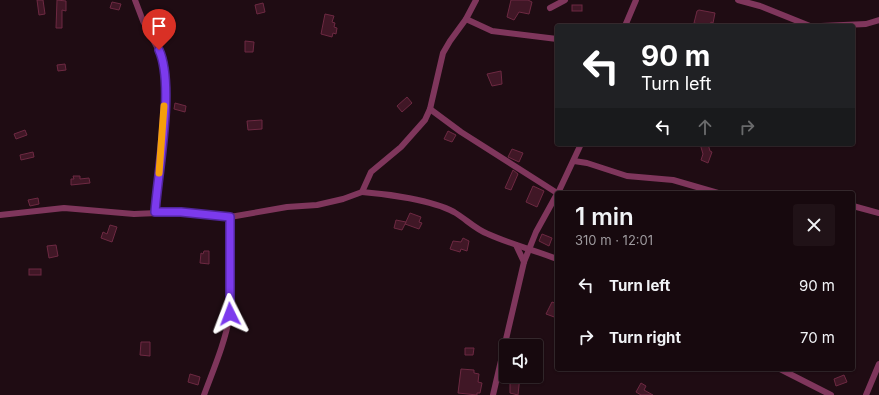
<!DOCTYPE html>
<html lang="en">
<head>
<meta charset="utf-8">
<style>
  body { margin:0; font-family:Inter,sans-serif; background:#201217; color:#f1f3f6; height:100vh; display:flex; flex-direction:column; font-size:15px; white-space:nowrap }
  * { box-sizing:border-box; margin:0 }
  p { font-size:13px; color:#9e9a9e }
  .icon { flex:none; width:22px; height:22px; fill:none; stroke:currentColor; stroke-width:2; stroke-linecap:round; stroke-linejoin:round }
  .map { position:relative; flex:1; overflow:hidden }
  .sheet { position:absolute; left:555px; top:191px; width:300px; height:180px; display:flex; flex-direction:column; background:#17090e; border-radius:4px; box-shadow:0 1px 3px #0004,0 0 0 1px #362a2e }
  .sheet>* { flex:none }
  .banner { position:absolute; left:555px; top:24px; width:300px; height:122px; border-radius:4px; box-shadow:0 1px 3px #0004,0 0 0 1px #362a2e; background:#202124; color:#fff; overflow:hidden }
  .buttons { position:absolute; left:499px; top:339px; display:grid; gap:8px }
  .buttons a { display:grid; place-items:center; width:44px; height:44px; border-radius:4px; background:#17090e; box-shadow:0 1px 3px #0004,0 0 0 1px #362a2e; font-size:20px }
  .pin { position:absolute; display:grid; place-items:center; width:34px; height:34px; color:#fff; margin:-41px -17px; border-radius:50% 50% 50% 0; rotate:-45deg; box-shadow:0 0 4px #0007 }
  .pin .icon { rotate:45deg }
  .me { position:absolute; width:44px; margin:-22px; rotate:357deg; stroke-linejoin:round; filter:drop-shadow(0 0 3px #0008) }
  .turn { display:flex; align-items:center; gap:14px; height:84px; padding:0 20px; font-size:18px }
  .turn .icon { width:52px; height:52px; stroke-width:2.5 }
  .turn b { display:block; font-size:28px; line-height:34px }
  .lanes { display:flex; align-items:center; height:38px; padding:0 20px; background:#0003; justify-content:center; gap:20px; direction:ltr }
  .lanes .off { opacity:.35 }
  .round { display:grid; place-items:center; flex:none; width:42px; height:42px; border-radius:4px; background:#201217 }
  .summary { display:flex; align-items:center; justify-content:space-between; height:68px; padding:0 20px }
  h1 { font-size:24px; font-weight:600; line-height:30px }
  ul { padding:0; list-style:none }
  li { display:flex; align-items:center; gap:12px; height:52px; padding:0 20px }
  li div { flex:1 }
  li b { display:block; font-size:15px }
  li em { font-style:normal }
  .map>svg:first-child { display:block }
  .building { fill:#401726; stroke:#6d2942 }
  .lines { fill:none; stroke-linecap:round; stroke-linejoin:round }
  .minor { stroke:#7f365c; stroke-width:6 }
  .route-casing { stroke:#51269a; stroke-width:10 }
  .route { stroke:#7c3aed; stroke-width:7 }
  .slow { stroke:#f59e0b; stroke-width:7 }
</style>
</head>
<body>
<div class="map">
<svg width="879" height="395" viewBox="0 0 879 395">
  <rect width="100%" height="100%" fill="#1f0c13"/>
  <!-- building -->
  <g class="building">
    <polygon points="37,0 43,0 45,14 39,15"/>
    <polygon points="57,0 66,1 66,11 62,10 62,28 56,28"/>
    <polygon points="511,0 528,0 532,2 529,14 519,12 514,20 507,17"/>
    <polygon points="112,2 121,4 119,10 110,8"/>
    <polygon points="263,3 265,12 257,14 255,5"/>
    <rect x="572" y="5" width="10" height="6"/>
    <polygon points="699,10 715,13 713,23 711,22 710,26 694,23 697,11"/>
    <polygon points="325,14 334,16 332,22 335,23 334,27 337,28 336,34 333,33 332,37 321,34"/>
    <polygon points="245,41 254,42 253,52 245,52"/>
    <polygon points="65,64 66,70 58,71 57,65"/>
    <polygon points="501,71 502,84 492,86 487,74"/>
    <polygon points="407,97 412,103 402,112 397,106"/>
    <polygon points="175,103 186,106 185,112 174,109"/>
    <polygon points="262,120 262,129 248,130 247,121"/>
    <polygon points="25,130 27,135 16,139 14,134"/>
    <polygon points="448,131 456,135 452,142 444,139"/>
    <polygon points="700,144 708,144 710,151 712,152 708,163 701,160 703,154"/>
    <polygon points="512,149 523,153 519,162 508,157"/>
    <polygon points="33,152 34,157 21,160 20,155"/>
    <polygon points="513,170 518,174 511,190 505,188"/>
    <polygon points="73,176 80,176 80,179 89,178 90,183 71,185 71,179 74,179"/>
    <polygon points="533,186 544,191 537,207 526,202"/>
    <polygon points="38,198 39,204 30,206 28,200"/>
    <polygon points="410,213 421,217 419,222 422,223 419,229 405,224"/>
    <polygon points="396,220 406,222 402,230 394,228"/>
    <polygon points="110,225 117,227 112,242 101,238 103,232 107,234"/>
    <polygon points="542,234 552,238 549,246 539,241"/>
    <polygon points="463,238 469,241 467,251 461,249 460,252 450,249 453,241 461,242"/>
    <polygon points="56,245 58,256 49,258 47,246"/>
    <polygon points="204,251 209,251 209,264 200,263 201,253 203,254"/>
    <rect x="29" y="269" width="12" height="6"/>
    <polygon points="552,302 557,304 557,318 546,314"/>
    <polygon points="141,342 150,342 150,356 140,355"/>
    <polygon points="465,348 474,348 473,355 465,355"/>
    <polygon points="461,369 474,370 474,373 479,374 478,382 482,383 480,393 477,393 477,395 458,393"/>
    <polygon points="190,374 200,377 198,385 188,382"/>
    <polygon points="844,375 847,382 836,386 834,379"/>
    <polygon points="517,376 520,376 518,395 510,393 510,382 515,382"/>
    <polygon points="641,383 646,386 644,390 653,395 641,395 636,392"/>
  </g>
  <g class="lines">
    <!-- minor -->
    <g class="minor">
      <polyline points="135,0 143,21 164,60 165,74 163,131 155,212"/>
      <polyline points="738,0 760,6 810,26"/>
      <polyline points="550,8 565,0"/>
      <polyline points="466,19 492,31 557,39"/>
      <polyline points="625,26 636,0"/>
      <polyline points="821,26 866,24 879,20"/>
      <polyline points="430,109 461,132 557,193"/>
      <polyline points="574,161 587,163 627,176 673,180 718,193"/>
      <path d="M362 192C388 194 432 200 454 212 466 219 475 229 488 234 510 244 534 250 557 259"/>
      <polyline points="558,193 581,144"/>
      <polyline points="853,206 879,213"/>
      <polyline points="0,215 64,208 134,214 181,212 230,217 287,207 317,205 343,199 362,192 371,172 401,147 425,120 430,109 443,53 450,41 466,19 476,0"/>
      <polyline points="516,245 524,262"/>
      <polyline points="780,369 831,395"/>
      <path d="M204 395C214 368 225 343 230 314V217"/>
      <polyline points="493,395 524,262 536,232 557,194"/>
      <polyline points="866,395 879,364"/>
    </g>
  </g>
  <g class="lines">
    <defs>
      <path id="route" d="M159 50C175 85 158 171 155 212H181L230 217V314"/>
    </defs>
    <!-- route casing -->
    <use href="#route" class="route-casing"/>
    <!-- route -->
    <use href="#route" class="route"/>
    <!-- slow -->
    <polyline class="slow" points="159,173 164,106"/>
  </g>
</svg>
<div class="buttons">
<a><svg class="icon" aria-label="sound" viewBox="0 0 24 24"><path d="M4 9h4l5-4v14l-5-4H4zM17 9q2 3 0 6"/></svg></a>
</div>
<div class="pin" style="left:159px;top:50px;background:#d93025"><svg class="icon" aria-label="arrive" viewBox="0 0 24 24"><path d="M6 21V4h12l-3 4 3 4H6"/></svg></div>
<svg class="me" style="left:230px;top:314px" viewBox="-20 -20 40 40"><path d="M0-17L14 15 0 8-14 15z" fill="#7c3aed" stroke="#fff" stroke-width="4"/></svg>
<div class="banner">
<div class="turn"><svg class="icon" aria-label="left" viewBox="0 0 24 24"><path d="M17 20v-9H6M10 6l-5 5 5 5"/></svg><div><b>90 m</b>Turn left</div></div>
<div class="lanes"><svg class="icon" aria-label="left" viewBox="0 0 24 24"><path d="M17 20v-9H6M10 6l-5 5 5 5"/></svg><svg class="icon off" aria-label="ahead" viewBox="0 0 24 24"><path d="M12 20V5M6 11l6-6 6 6"/></svg><svg class="icon off" aria-label="right" viewBox="0 0 24 24"><path d="M7 20v-9h11M14 6l5 5-5 5"/></svg></div>
</div>
<section class="sheet">
<div class="summary"><div><h1>1 min</h1><p>310 m · 12:01</p></div><a class="round"><svg class="icon" aria-label="close" viewBox="0 0 24 24"><path d="M6 6l12 12M18 6L6 18"/></svg></a></div>
<ul>
<li><svg class="icon" aria-label="left" viewBox="0 0 24 24"><path d="M17 20v-9H6M10 6l-5 5 5 5"/></svg><div><b>Turn left</b></div><em>90 m</em></li>
<li><svg class="icon" aria-label="right" viewBox="0 0 24 24"><path d="M7 20v-9h11M14 6l5 5-5 5"/></svg><div><b>Turn right</b></div><em>70 m</em></li>
</ul>
</section>
</div>
</body>
</html>
